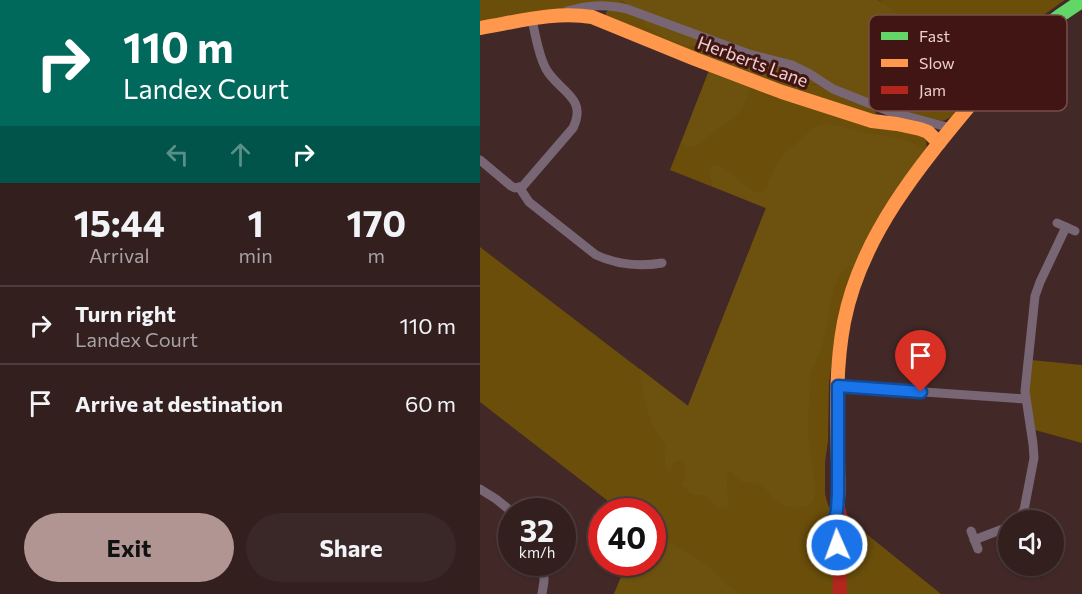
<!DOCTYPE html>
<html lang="en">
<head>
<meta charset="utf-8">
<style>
  body { margin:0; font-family:Commissioner,sans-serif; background:#3a2727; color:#f1f3f6; height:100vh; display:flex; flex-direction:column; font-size:22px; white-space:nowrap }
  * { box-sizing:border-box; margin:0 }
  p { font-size:20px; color:#a8a2a4 }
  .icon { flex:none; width:33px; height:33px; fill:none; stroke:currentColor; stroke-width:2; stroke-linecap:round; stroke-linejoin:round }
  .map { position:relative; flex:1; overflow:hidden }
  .sheet { display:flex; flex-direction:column; background:#321f1e; width:480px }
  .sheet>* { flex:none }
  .banner { background:#00695c; color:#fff; overflow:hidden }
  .controls { position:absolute; left:518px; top:510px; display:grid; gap:12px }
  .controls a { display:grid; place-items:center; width:66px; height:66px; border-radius:50%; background:#321f1e; box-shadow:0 2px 4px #0004,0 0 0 2px #4d3d3c; font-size:30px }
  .speed { position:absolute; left:18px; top:498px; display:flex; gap:12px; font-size:30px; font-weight:700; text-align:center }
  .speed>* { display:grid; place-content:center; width:78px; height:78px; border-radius:50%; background:#321f1e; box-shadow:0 2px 4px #0004,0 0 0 2px #4d3d3c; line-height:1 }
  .speed small { font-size:15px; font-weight:400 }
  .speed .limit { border:9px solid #d22; background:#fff; color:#111 }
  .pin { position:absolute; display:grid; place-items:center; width:51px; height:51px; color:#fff; margin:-62px -26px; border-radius:50% 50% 50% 0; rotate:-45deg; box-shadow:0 0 6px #0007 }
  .pin .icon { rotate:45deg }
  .me { position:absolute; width:66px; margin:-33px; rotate:358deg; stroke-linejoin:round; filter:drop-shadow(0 0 4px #0008) }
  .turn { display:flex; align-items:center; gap:21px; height:126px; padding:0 24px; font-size:27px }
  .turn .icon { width:78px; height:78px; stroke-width:2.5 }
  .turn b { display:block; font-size:42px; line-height:51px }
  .lanes { display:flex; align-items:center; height:57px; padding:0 24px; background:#0003; justify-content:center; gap:30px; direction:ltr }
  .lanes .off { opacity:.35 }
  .eta { display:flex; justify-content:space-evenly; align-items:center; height:102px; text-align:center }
  .eta b { font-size:36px; font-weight:700; line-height:42px }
  .cta { display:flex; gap:12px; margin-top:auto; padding:12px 24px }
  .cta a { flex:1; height:69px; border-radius:36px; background:#b19593; color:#111; font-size:24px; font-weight:700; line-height:69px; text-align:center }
  .cta a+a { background:#3a2727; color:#f1f3f6 }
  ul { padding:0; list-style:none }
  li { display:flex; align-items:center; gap:18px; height:78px; padding:0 24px; border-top:2px solid #4d3d3c }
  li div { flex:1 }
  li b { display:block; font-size:22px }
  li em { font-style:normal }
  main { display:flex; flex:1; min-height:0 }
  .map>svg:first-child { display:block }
  .green { fill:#6a4e0a }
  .forest { fill:#6d510e }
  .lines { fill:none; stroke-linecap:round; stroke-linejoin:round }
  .street { stroke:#786675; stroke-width:9 }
  .fast { stroke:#63d668; stroke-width:14 }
  .slow { stroke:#ff974d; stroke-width:14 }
  .jam { stroke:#b3261e; stroke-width:14 }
  .route-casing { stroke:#114b97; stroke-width:15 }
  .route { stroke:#1a73e8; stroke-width:10 }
  .labels { text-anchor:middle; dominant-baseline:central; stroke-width:6; stroke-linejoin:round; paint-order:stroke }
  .street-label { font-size:18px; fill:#edcfcc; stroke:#411513 }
  .key { fill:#411513; stroke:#754d4a; stroke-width:1.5 }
  .key-label { font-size:16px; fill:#edcfcc }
</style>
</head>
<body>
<main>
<section class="sheet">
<div class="banner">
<div class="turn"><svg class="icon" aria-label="right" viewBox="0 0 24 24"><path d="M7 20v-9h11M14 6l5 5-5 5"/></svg><div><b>110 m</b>Landex Court</div></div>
<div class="lanes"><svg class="icon off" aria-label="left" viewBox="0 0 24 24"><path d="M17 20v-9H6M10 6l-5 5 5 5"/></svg><svg class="icon off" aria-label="ahead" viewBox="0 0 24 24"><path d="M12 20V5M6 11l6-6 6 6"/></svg><svg class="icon" aria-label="right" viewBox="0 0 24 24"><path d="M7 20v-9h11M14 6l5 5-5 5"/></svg></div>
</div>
<div class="eta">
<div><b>15:44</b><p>Arrival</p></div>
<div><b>1</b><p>min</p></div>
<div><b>170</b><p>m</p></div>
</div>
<ul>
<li><svg class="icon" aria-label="right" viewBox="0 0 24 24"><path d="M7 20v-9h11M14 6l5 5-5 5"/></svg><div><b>Turn right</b><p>Landex Court</p></div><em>110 m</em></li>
<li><svg class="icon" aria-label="arrive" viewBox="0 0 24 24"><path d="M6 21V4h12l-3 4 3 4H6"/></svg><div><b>Arrive at destination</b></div><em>60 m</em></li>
</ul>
<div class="cta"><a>Exit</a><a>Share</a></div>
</section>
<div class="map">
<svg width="602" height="594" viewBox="0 0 602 594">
  <rect width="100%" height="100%" fill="#422928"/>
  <!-- green -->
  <g class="green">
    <polygon points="0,0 140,0 152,8 81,10 0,22"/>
    <path d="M398 0H585C569 11 554 21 540 34 514 60 492 89 471 117L463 121 422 112 361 89 414 96C422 78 426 58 427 39L401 1Z"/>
    <path d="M131 9C138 11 153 12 159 16 164 19 167 26 172 30 188 40 210 41 223 55L126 18V12Z"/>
    <polygon points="230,68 417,127 446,138 447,149 364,305 352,361 349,383 348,441 345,462 345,494 348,505 352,513 355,594 134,594 147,563 172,562 172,512 141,511 0,402 0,247 208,406 286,208 190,170"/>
    <polygon points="281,72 308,82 339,85 395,110 396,114 395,116 274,76 277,73"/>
    <polygon points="551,360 602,365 602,443 555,430 549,389"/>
    <polygon points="363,515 461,594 364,594"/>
  </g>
  <!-- forest -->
  <g class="forest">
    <path d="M140 0H398C408 5 418 12 423 22 431 36 423 83 413 97 410 101 406 102 401 103L352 86 308 82 281 72 277 73 274 76 223 55 218 50 213 47C198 42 180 38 168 27 158 18 153 7 140 0Z"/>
    <path d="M230 68 271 84C262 120 253 117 226 138 220 143 217 147 210 148L201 143Z"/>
    <path d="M345 124C357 124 366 128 378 131 399 136 423 135 442 148L443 156 376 268 368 266 363 269 354 287 342 346 330 375 328 431 329 447 336 492 334 500 328 506 323 508 305 507 294 500 284 487 279 484 262 482 251 472 248 473 246 476 249 505 246 508C235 509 232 500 225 495H214L211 494 200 484C206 478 206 470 203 462L200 461 194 462 190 475C180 463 188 457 185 444 182 437 175 431 172 424 166 409 161 386 160 369L208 406 286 208 232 186 230 173 231 166C251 162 258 189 280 193L286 189 295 167 303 155 333 128Z"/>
    <polygon points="173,533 215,557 228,565 246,585 261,594 134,594 147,563 172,562"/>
  </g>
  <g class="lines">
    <!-- street -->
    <g class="street">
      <path d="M87 11C108 5 125 4 147 9L269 54 312 65 330 74 353 89 411 112 471 128"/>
      <path d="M0 160 31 186 35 188 43 186 93 128C108 97 79 92 66 69 58 54 56 37 52 20"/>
      <path d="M39 187 49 202 116 255C138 265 159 267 182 263"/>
      <polyline points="577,223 595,231"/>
      <polyline points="358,386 545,399"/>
      <polyline points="0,489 16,499 32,512"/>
      <polyline points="537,520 544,510 554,458 553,444 545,391 555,296 560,282 586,227"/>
      <polyline points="491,531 498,549"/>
      <polyline points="494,540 528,527"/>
      <polyline points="62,594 64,581 64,562"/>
    </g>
    <!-- fast -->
    <path class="fast" d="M506 86C534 52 564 24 602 1"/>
    <!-- slow -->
    <g class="slow">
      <path d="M0 28C37 22 74 11 112 17L215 59 302 92 392 121 417 124 440 129 448 132 459 143"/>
      <path d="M359 549C351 533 357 517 358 500 359 488 358 476 358 463 357 416 355 369 364 322 382 230 448 156 506 86"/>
    </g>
    <!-- jam -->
    <polyline class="jam" points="359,511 363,530 359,549 360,594"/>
  </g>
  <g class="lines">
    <defs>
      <polyline id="route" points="357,545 353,530 357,510 358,494 358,386 441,392"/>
    </defs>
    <!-- route casing -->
    <use href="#route" class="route-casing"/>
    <!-- route -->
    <use href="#route" class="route"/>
  </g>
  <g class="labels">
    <!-- street labels -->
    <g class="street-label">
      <text transform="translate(273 61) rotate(20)">Herberts Lane</text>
    </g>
  </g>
  <!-- legend -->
  <rect x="389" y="15" width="198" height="96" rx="9" class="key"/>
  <rect x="401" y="32" width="27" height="8" fill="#63d668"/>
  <rect x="401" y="59" width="27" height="8" fill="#ff974d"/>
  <rect x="401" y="86" width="27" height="8" fill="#b3261e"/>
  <g class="key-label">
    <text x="439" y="42">Fast</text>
    <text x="439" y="69">Slow</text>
    <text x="439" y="96">Jam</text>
  </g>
</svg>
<div class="controls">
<a><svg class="icon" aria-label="sound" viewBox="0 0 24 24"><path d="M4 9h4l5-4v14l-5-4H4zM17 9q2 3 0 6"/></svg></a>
</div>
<div class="speed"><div>32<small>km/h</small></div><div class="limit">40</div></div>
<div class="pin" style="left:441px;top:392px;background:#d93025"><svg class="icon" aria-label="arrive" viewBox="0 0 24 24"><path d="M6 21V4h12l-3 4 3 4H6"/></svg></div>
<svg class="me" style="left:357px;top:545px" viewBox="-20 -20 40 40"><circle r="17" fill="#1a73e8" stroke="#fff" stroke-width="3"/><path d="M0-11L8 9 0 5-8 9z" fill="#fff"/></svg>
</div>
</main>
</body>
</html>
